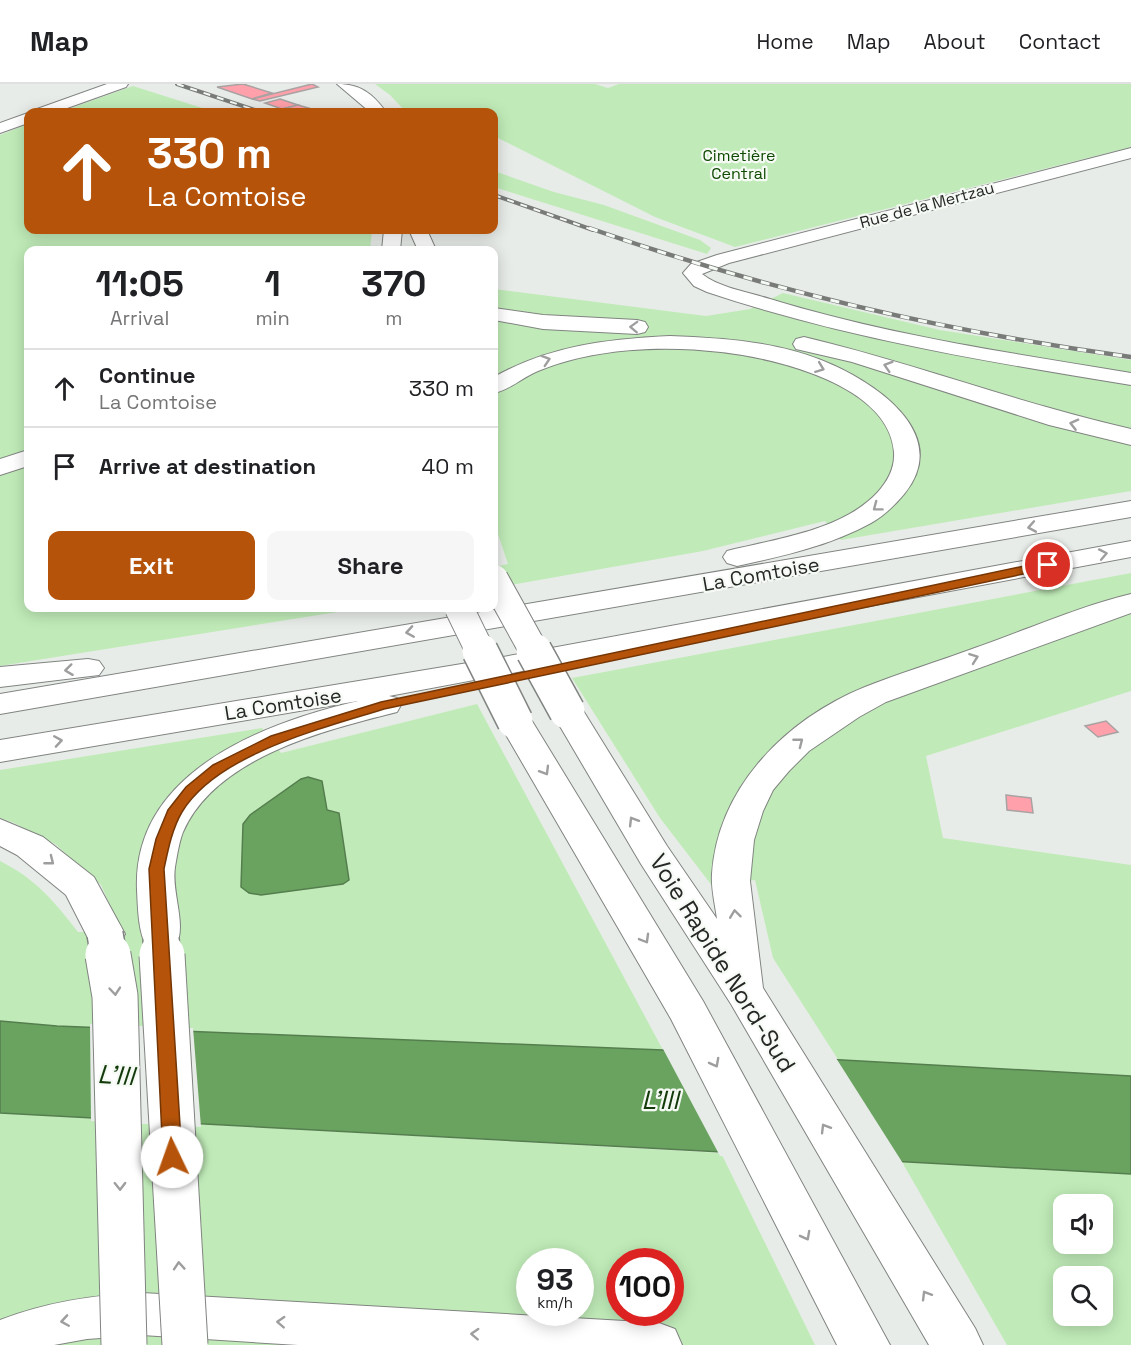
<!DOCTYPE html>
<html lang="en">
<head>
<meta charset="utf-8">
<style>
  body { margin:0; font-family:"Space Grotesk",sans-serif; background:#f6f6f6; color:#202124; height:100vh; display:flex; flex-direction:column; font-size:22px; white-space:nowrap }
  * { box-sizing:border-box; margin:0 }
  p { font-size:20px; color:#757577 }
  .icon { flex:none; width:33px; height:33px; fill:none; stroke:currentColor; stroke-width:2; stroke-linecap:round; stroke-linejoin:round }
  .map { position:relative; flex:1; overflow:hidden }
  .panel { position:absolute; left:24px; top:162px; width:474px; height:366px; display:flex; flex-direction:column; background:#fff; border-radius:12px; box-shadow:0 3px 15px #0003 }
  .panel>* { flex:none }
  .hud { position:absolute; left:24px; top:24px; width:474px; height:126px; border-radius:12px; box-shadow:0 3px 15px #0003; background:#b45309; color:#fff; overflow:hidden }
  .controls { position:absolute; left:1053px; top:1110px; display:grid; gap:12px }
  .controls a { display:grid; place-items:center; width:60px; height:60px; border-radius:12px; background:#fff; box-shadow:0 3px 15px #0003; font-size:30px }
  .speed { position:absolute; left:516px; top:1164px; display:flex; gap:12px; font-size:30px; font-weight:700; text-align:center }
  .speed>* { display:grid; place-content:center; width:78px; height:78px; border-radius:50%; background:#fff; box-shadow:0 3px 15px #0003; line-height:1 }
  .speed small { font-size:15px; font-weight:400 }
  .speed .limit { border:9px solid #d22; background:#fff; color:#111 }
  .pin { position:absolute; display:grid; place-items:center; width:51px; height:51px; color:#fff; margin:-26px; border:3px solid #fff; border-radius:50%; box-shadow:0 2px 6px #0007 }
  .me { position:absolute; width:66px; margin:-33px; rotate:357deg; stroke-linejoin:round; filter:drop-shadow(0 0 4px #0008) }
  .turn { display:flex; align-items:center; gap:21px; height:126px; padding:0 24px; font-size:27px }
  .turn .icon { width:78px; height:78px; stroke-width:2.5 }
  .turn b { display:block; font-size:42px; line-height:51px }
  .eta { display:flex; justify-content:space-evenly; align-items:center; height:102px; text-align:center }
  .eta b { font-size:36px; font-weight:800; line-height:42px }
  .primary-button { display:flex; gap:12px; margin-top:auto; padding:12px 24px }
  .primary-button a { flex:1; height:69px; border-radius:12px; background:#b45309; color:#fff; font-size:24px; font-weight:800; line-height:69px; text-align:center }
  .primary-button a+a { background:#f6f6f6; color:#202124 }
  ul { padding:0; list-style:none }
  li { display:flex; align-items:center; gap:18px; height:78px; padding:0 24px; border-top:2px solid #e0e0e0 }
  li div { flex:1 }
  li b { display:block; font-size:22px }
  li em { font-style:normal }
  header { display:flex; align-items:center; gap:36px; box-sizing:border-box; height:84px; padding:0 30px; background:#fff; border-bottom:2px solid #e0e0e0 }
  header strong { font-size:28px }
  nav { display:flex; gap:33px; margin-inline-start:auto; font-size:21px }
  .map>svg:first-child { display:block }
  .green { fill:#c0ebb8; fill-rule:evenodd }
  .water { fill:#6aa360; stroke:#557e4e; stroke-width:1.5 }
  .pier { fill:#e8ece8 }
  .building { fill:#ffa0aa; stroke:#a9a2a3; stroke-width:1.5 }
  .lines { fill:none; stroke-linecap:round; stroke-linejoin:round }
  .minor-casing { stroke:#808480; stroke-width:2 }
  .major-casing { stroke:#808480; stroke-width:2 }
  .highway-casing { stroke:#808480; stroke-width:2 }
  .minor { fill:#fff; fill-rule:evenodd }
  .major { fill:#fff; fill-rule:evenodd }
  .highway { fill:#fff; fill-rule:evenodd }
  .rail-far1-casing { stroke:#787b78; stroke-width:4 }
  .rail-casing { stroke:#787b78; stroke-width:4.5 }
  .rail-far1 { stroke:#f6faf5; stroke-width:2; stroke-dasharray:7; stroke-linecap:butt }
  .rail { stroke:#f6faf5; stroke-width:3; stroke-dasharray:9; stroke-linecap:butt }
  .highway-bridge-far2-casing { stroke:#808480; stroke-width:30; stroke-linecap:butt }
  .highway-bridge-far1-casing { stroke:#808480; stroke-width:38; stroke-linecap:butt }
  .highway-bridge-casing { stroke:#808480; stroke-width:47; stroke-linecap:butt }
  .highway-bridge-far2 { stroke:#fff; stroke-width:28 }
  .highway-bridge-far1 { stroke:#fff; stroke-width:35 }
  .highway-bridge { stroke:#fff; stroke-width:45 }
  .oneway { stroke:#9d9e9d }
  .route { fill:#b45309; stroke:#753606; stroke-width:1.5 }
  .labels { text-anchor:middle; dominant-baseline:central; stroke-width:4.5; stroke-linejoin:round; paint-order:stroke }
  .far-park-label { font-size:16px; fill:#0e4901; stroke:#f6faf5 }
  .far-street-label { font-size:16px; fill:#252725; stroke:#f6faf5 }
  .street-label { font-size:20px; fill:#252725; stroke:#f6faf5 }
  .near-street-label { font-size:24px; fill:#252725; stroke:#f6faf5 }
  .near-water-label { font-size:26px; font-style:italic; fill:#133a0b; stroke:#f6faf5 }
</style>
</head>
<body>
<header>
<strong>Map</strong>
<nav><a>Home</a><a>Map</a><a>About</a><a>Contact</a></nav>
</header>
<div class="map">
<svg width="1131" height="1261" viewBox="0 0 1131 1261">
  <rect width="100%" height="100%" fill="#e8ece8"/>
  <!-- green -->
  <g class="green">
    <polygon points="375,0 595,0 608,4 619,0 1131,0 1131,63 735,163 655,133 494,52 494,28 406,28 390,11"/>
    <polygon points="133,2 215,28 60,28"/>
    <polygon points="28,40 28,146 372,146 370,166 28,166 28,524 362,524 0,582 0,51"/>
    <polygon points="494,87 554,108 604,121 700,156 711,164 707,170 494,103"/>
    <polygon points="494,205 706,232 750,225 783,209 940,246 1131,276 1131,407 841,456 825,437 703,467 494,504 494,483 508,480 494,438"/>
    <polygon points="1131,489 1131,607 926,672 943,754 1131,781 1131,992 839,977 773,874 755,796 713,803 660,734 572,594"/>
    <path d="M477 620 663 966 57 942 0 937V777C36 795 54 817 78 848H122L101 801 55 760 14 739 0 734V686L262 644 281 669Z"/>
    <path d="M0 1029 721 1069 815 1261H0ZM530 1178H580V1228H530ZM620 1178H670V1228H620Z"/>
    <path d="M902 1078 1131 1090V1261H1007ZM1064 1120H1102V1160H1064ZM1064 1192H1102V1232H1064Z"/>
  </g>
  <!-- water -->
  <g class="water">
    <polygon points="308,693 322,697 327,726 339,729 349,796 343,800 261,811 249,809 241,803 243,740 250,731 301,695"/>
    <polygon points="0,937 57,942 663,966 1131,992 1131,1090 0,1029"/>
  </g>
  <!-- pier -->
  <g class="pier">
    <polygon points="90,940 193,944 201,1043 91,1037"/>
    <polygon points="662,963 836,974 904,1081 720,1072"/>
  </g>
  <!-- building -->
  <g class="building">
    <polygon points="243,0 272,9 252,15 217,3"/>
    <polygon points="312,0 318,3 260,17 252,15"/>
    <polygon points="280,15 298,21 282,25 265,19"/>
    <polygon points="298,21 322,28 294,28 282,25"/>
    <polygon points="1106,637 1118,648 1098,653 1085,642"/>
    <polygon points="1006,711 1031,714 1033,729 1007,726"/>
  </g>
  <g class="lines">
    <defs>
      <g id="minor">
        <path d="M1131 64V74L729 179 702 190C720 204 748 208 770 215 887 251 1010 269 1131 289V301C988 278 845 254 707 208L694 202 683 189 691 180 717 171Z"/>
        <path d="M142 1209 659 1239 675 1245 682 1261H298L142 1251 87 1255 54 1261H0V1236C47 1218 92 1211 142 1209Z"/>
      </g>
      <g id="major">
        <polygon points="107,0 128,0 126,3 56,28 35,28 37,25"/>
        <polygon points="28,29 28,39 0,49 0,39"/>
      </g>
      <g id="highway">
        <path d="M337 0C360 0 372 9 386 28H370Z"/>
        <polygon points="384,146 402,146 400,166 382,166"/>
        <polygon points="409,146 427,146 436,166 418,166"/>
        <polygon points="494,224 543,231 637,236 645,238 648,243 645,248 637,250 543,245 494,236"/>
        <path d="M670 252C720 254 774 257 821 276 872 296 953 348 905 409 895 421 884 432 871 439 829 462 783 472 737 482L727 479 723 473 727 467C775 455 841 447 877 409 888 397 895 384 894 368 889 301 775 274 721 268 662 261 594 264 538 287 523 293 510 306 494 309V293C549 262 607 255 670 252Z"/>
        <path d="M804 253C914 279 1020 320 1131 345V361L1049 341 852 278 796 265 793 260 796 255Z"/>
        <polygon points="28,366 28,382 0,391 0,375"/>
        <polygon points="1131,417 1131,433 0,630 0,610"/>
        <path d="M1131 457V473L389 612 397 614 401 621 397 628C325 646 216 673 183 748 179 758 177 772 175 783 171 810 188 841 175 864L161 868 147 864C138 847 138 825 137 806 132 688 264 639 358 617L0 678V656L492 575Z"/>
        <path d="M1131 510V529L886 618 859 633 809 667 789 687 773 706 763 727 754 756 750 797 763 904 975 1244 983 1261H929L731 920 641 780 551 627 555 620 567 617 579 620 667 762 717 835C715 820 711 805 712 790 718 702 787 635 865 603 900 589 937 578 972 565 1024 547 1077 523 1131 510Z"/>
        <polygon points="88,575 99,577 104,584 99,591 0,603 0,583"/>
        <polygon points="515,627 527,630 532,637 703,917 890,1261 837,1261 671,935 498,637 503,630"/>
        <polygon points="0,735 43,753 94,793 125,850 119,860 105,864 91,860 66,811 17,771 0,762"/>
      </g>
    </defs>
    <!-- minor casing -->
    <use href="#minor" class="minor-casing"/>
    <!-- major casing -->
    <use href="#major" class="major-casing"/>
    <!-- highway casing -->
    <use href="#highway" class="highway-casing"/>
    <!-- minor -->
    <use href="#minor" class="minor"/>
    <!-- major -->
    <use href="#major" class="major"/>
    <!-- highway -->
    <use href="#highway" class="highway"/>
    <defs>
      <g id="rail-far1">
        <polyline points="177,0 261,28"/>
        <polyline points="494,111 593,146"/>
      </g>
      <path id="rail" d="M589 144C770 207 942 247 1131 273"/>
    </defs>
    <!-- rail-far1 casing -->
    <use href="#rail-far1" class="rail-far1-casing"/>
    <!-- rail casing -->
    <use href="#rail" class="rail-casing"/>
    <!-- rail-far1 -->
    <use href="#rail-far1" class="rail-far1"/>
    <!-- rail -->
    <use href="#rail" class="rail"/>
    <defs>
      <g id="highway-bridge-far2">
        <polyline points="494,495 535,569"/>
        <polyline points="459,524 481,569"/>
      </g>
      <g id="highway-bridge-far1">
        <polyline points="480,567 515,637"/>
        <polyline points="534,567 567,627"/>
        <polyline points="105,850 109,873"/>
        <polyline points="161,854 162,873"/>
      </g>
      <g id="highway-bridge">
        <polyline points="108,871 115,912 124,1261"/>
        <polyline points="162,871 185,1261"/>
      </g>
    </defs>
    <!-- highway-bridge-far2 casing -->
    <use href="#highway-bridge-far2" class="highway-bridge-far2-casing"/>
    <!-- highway-bridge-far1 casing -->
    <use href="#highway-bridge-far1" class="highway-bridge-far1-casing"/>
    <!-- highway-bridge casing -->
    <use href="#highway-bridge" class="highway-bridge-casing"/>
    <!-- highway-bridge-far2 -->
    <use href="#highway-bridge-far2" class="highway-bridge-far2"/>
    <!-- highway-bridge-far1 -->
    <use href="#highway-bridge-far1" class="highway-bridge-far1"/>
    <!-- highway-bridge -->
    <use href="#highway-bridge" class="highway-bridge"/>
  </g>
  <!-- one-way arrows -->
  <defs><path id="oneway-chevron" d="M-2-3.5L2.5 0L-2 3.5" fill="none" stroke-width="1.6" stroke-linecap="round" stroke-linejoin="round" transform="scale(1.5)"/></defs>
  <g class="oneway">
    <use href="#oneway-chevron" transform="translate(634 243) rotate(-178)"/>
    <use href="#oneway-chevron" transform="translate(546 276) rotate(-18)"/>
    <use href="#oneway-chevron" transform="translate(888 282) rotate(-163)"/>
    <use href="#oneway-chevron" transform="translate(820 284) rotate(21)"/>
    <use href="#oneway-chevron" transform="translate(1074 340) rotate(-166)"/>
    <use href="#oneway-chevron" transform="translate(877 423) rotate(143)"/>
    <use href="#oneway-chevron" transform="translate(1032 443) rotate(170)"/>
    <use href="#oneway-chevron" transform="translate(1103 470) rotate(-11)"/>
    <use href="#oneway-chevron" transform="translate(410 548) rotate(171)"/>
    <use href="#oneway-chevron" transform="translate(974 574) rotate(-20)"/>
    <use href="#oneway-chevron" transform="translate(69 586) rotate(173)"/>
    <use href="#oneway-chevron" transform="translate(58 657) rotate(-9)"/>
    <use href="#oneway-chevron" transform="translate(799 658) rotate(-38)"/>
    <use href="#oneway-chevron" transform="translate(545 687) rotate(59)"/>
    <use href="#oneway-chevron" transform="translate(633 737) rotate(-121)"/>
    <use href="#oneway-chevron" transform="translate(50 777) rotate(38)"/>
    <use href="#oneway-chevron" transform="translate(735 830) rotate(-97)"/>
    <use href="#oneway-chevron" transform="translate(645 855) rotate(60)"/>
    <use href="#oneway-chevron" transform="translate(115 907) rotate(85)"/>
    <use href="#oneway-chevron" transform="translate(715 979) rotate(62)"/>
    <use href="#oneway-chevron" transform="translate(825 1044) rotate(-121)"/>
    <use href="#oneway-chevron" transform="translate(120 1102) rotate(89)"/>
    <use href="#oneway-chevron" transform="translate(806 1152) rotate(62)"/>
    <use href="#oneway-chevron" transform="translate(179 1182) rotate(-94)"/>
    <use href="#oneway-chevron" transform="translate(926 1211) rotate(-121)"/>
    <use href="#oneway-chevron" transform="translate(65 1237) rotate(171)"/>
    <use href="#oneway-chevron" transform="translate(281 1238) rotate(-177)"/>
    <use href="#oneway-chevron" transform="translate(475 1250) rotate(-177)"/>
  </g>
  <!-- route -->
  <path class="route" d="M1048 477 1054 481 1052 484 384 625C323 644 217 670 182 728 172 745 168 766 164 785L182 1073 179 1079 172 1081 165 1079 163 1073 149 785 156 755 168 726 186 703 213 681 271 652 381 618Z"/>
  <g class="labels">
    <!-- far-park labels -->
    <g class="far-park-label">
      <text x="739" y="71">Cimetière<tspan x="739" dy="18">Central</tspan></text>
    </g>
    <!-- far-street labels -->
    <g class="far-street-label">
      <text transform="translate(927 121) rotate(-15)">Rue de la Mertzau</text>
    </g>
    <!-- street labels -->
    <g class="street-label">
      <text transform="translate(761 490) rotate(-10)">La Comtoise</text>
      <text transform="translate(283 620) rotate(-9)">La Comtoise</text>
    </g>
    <!-- near-street labels -->
    <g class="near-street-label">
      <text transform="translate(723 879) rotate(58)">Voie Rapide Nord-Sud</text>
    </g>
    <!-- near-water labels -->
    <g class="near-water-label">
      <text transform="translate(116 991) rotate(4)">L'Ill</text>
      <text x="660" y="1016">L'Ill</text>
    </g>
  </g>
</svg>
<div class="controls">
<a><svg class="icon" aria-label="sound" viewBox="0 0 24 24"><path d="M4 9h4l5-4v14l-5-4H4zM17 9q2 3 0 6"/></svg></a>
<a><svg class="icon" aria-label="search" viewBox="0 0 24 24"><circle cx="10" cy="10" r="6"/><path d="M15 15l6 6"/></svg></a>
</div>
<div class="speed"><div>93<small>km/h</small></div><div class="limit">100</div></div>
<div class="pin" style="left:1048px;top:481px;background:#d93025"><svg class="icon" aria-label="arrive" viewBox="0 0 24 24"><path d="M6 21V4h12l-3 4 3 4H6"/></svg></div>
<svg class="me" style="left:172px;top:1073px" viewBox="-20 -20 40 40"><circle r="19" fill="#fff"/><path d="M0-13L10 11 0 6-10 11z" fill="#b45309"/></svg>
<div class="hud">
<div class="turn"><svg class="icon" aria-label="ahead" viewBox="0 0 24 24"><path d="M12 20V5M6 11l6-6 6 6"/></svg><div><b>330 m</b>La Comtoise</div></div>
</div>
<section class="panel">
<div class="eta">
<div><b>11:05</b><p>Arrival</p></div>
<div><b>1</b><p>min</p></div>
<div><b>370</b><p>m</p></div>
</div>
<ul>
<li><svg class="icon" aria-label="ahead" viewBox="0 0 24 24"><path d="M12 20V5M6 11l6-6 6 6"/></svg><div><b>Continue</b><p>La Comtoise</p></div><em>330 m</em></li>
<li><svg class="icon" aria-label="arrive" viewBox="0 0 24 24"><path d="M6 21V4h12l-3 4 3 4H6"/></svg><div><b>Arrive at destination</b></div><em>40 m</em></li>
</ul>
<div class="primary-button"><a>Exit</a><a>Share</a></div>
</section>
</div>
</body>
</html>
